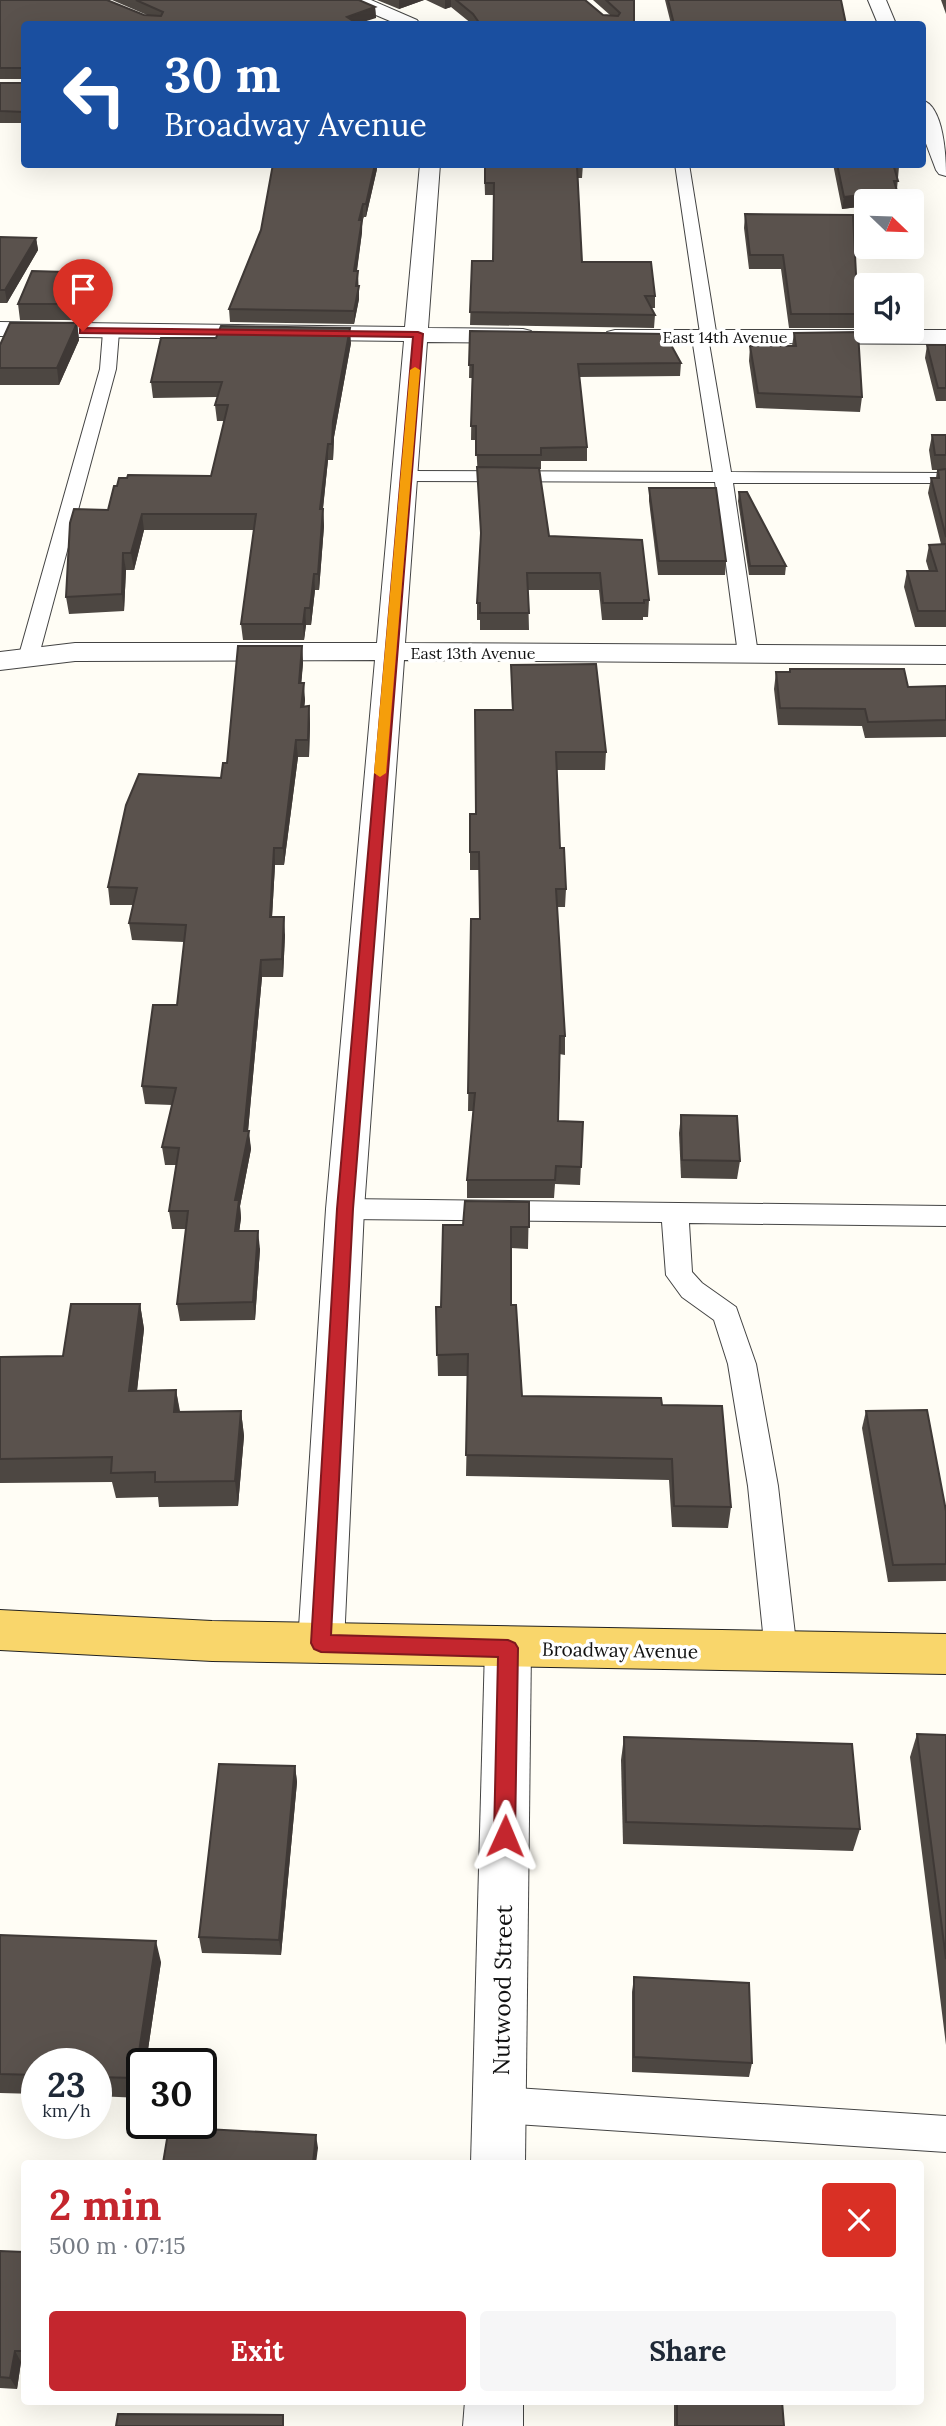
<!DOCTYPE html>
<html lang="en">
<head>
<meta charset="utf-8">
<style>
  body { margin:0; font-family:Lora,serif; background:#f6f6f7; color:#1f2937; height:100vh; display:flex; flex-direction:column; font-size:26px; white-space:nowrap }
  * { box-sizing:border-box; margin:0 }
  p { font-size:23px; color:#747a83 }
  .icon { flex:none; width:38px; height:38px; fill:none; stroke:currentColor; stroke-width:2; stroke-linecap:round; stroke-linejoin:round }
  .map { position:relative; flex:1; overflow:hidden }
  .side { position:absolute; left:21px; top:2160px; width:903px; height:245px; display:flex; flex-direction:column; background:#fff; border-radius:7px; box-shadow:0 7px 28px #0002 }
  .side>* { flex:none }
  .guide { position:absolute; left:21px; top:21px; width:905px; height:147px; border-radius:7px; box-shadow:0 7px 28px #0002; background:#1a4fa0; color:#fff; overflow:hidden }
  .needle { width:46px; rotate:113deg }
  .buttons { position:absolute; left:854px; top:189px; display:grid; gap:14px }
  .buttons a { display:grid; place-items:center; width:70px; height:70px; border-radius:7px; background:#fff; box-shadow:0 7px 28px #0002; font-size:35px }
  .speed { position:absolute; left:21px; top:2048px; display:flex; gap:14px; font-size:35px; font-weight:700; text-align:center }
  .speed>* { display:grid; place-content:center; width:91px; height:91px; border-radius:50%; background:#fff; box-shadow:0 7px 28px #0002; line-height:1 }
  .speed small { font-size:18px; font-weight:400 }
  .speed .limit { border:4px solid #111; border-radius:10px; background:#fff; color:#111 }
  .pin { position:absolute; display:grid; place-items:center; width:60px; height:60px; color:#fff; margin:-72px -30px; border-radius:50% 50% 50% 0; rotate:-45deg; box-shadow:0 0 7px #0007 }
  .pin .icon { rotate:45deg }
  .me { position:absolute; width:77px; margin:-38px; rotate:1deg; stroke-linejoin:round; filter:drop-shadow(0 0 5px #0008) }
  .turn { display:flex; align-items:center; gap:24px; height:147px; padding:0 28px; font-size:32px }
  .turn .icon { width:91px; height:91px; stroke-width:2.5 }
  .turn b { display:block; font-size:49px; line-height:60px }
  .round { display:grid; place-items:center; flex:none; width:74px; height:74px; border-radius:7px; background:#f6f6f7 }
  .summary { display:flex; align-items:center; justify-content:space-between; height:119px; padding:0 28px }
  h1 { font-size:42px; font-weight:800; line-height:52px; color:#c4262e }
  .action { display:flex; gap:14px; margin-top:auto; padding:14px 28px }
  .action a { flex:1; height:80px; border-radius:7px; background:#c4262e; color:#fff; font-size:28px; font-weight:800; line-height:80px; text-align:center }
  .action a+a { background:#f6f6f7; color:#1f2937 }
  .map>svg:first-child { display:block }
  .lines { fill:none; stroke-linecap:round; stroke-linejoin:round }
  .service-casing { stroke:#444; stroke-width:2 }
  .minor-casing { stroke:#444; stroke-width:2 }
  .primary-casing { stroke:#222; stroke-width:2 }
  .service { fill:#fff; fill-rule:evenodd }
  .minor { fill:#fff; fill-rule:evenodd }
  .primary { fill:#f9d66b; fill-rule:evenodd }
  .wall { fill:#4d4742 }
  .shaded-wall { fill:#3f3936 }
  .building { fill:#5a524d; stroke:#3f3936; stroke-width:2 }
  .route { fill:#c4262e; stroke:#7f191e; stroke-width:2 }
  .slow { fill:#f59e0b }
  .labels { text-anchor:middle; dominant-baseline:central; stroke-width:7; stroke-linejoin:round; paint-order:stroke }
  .far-street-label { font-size:16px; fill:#111; stroke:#fff }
  .street-label { font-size:19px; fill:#111; stroke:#fff }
  .near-street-label { font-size:23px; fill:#111; stroke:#fff }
</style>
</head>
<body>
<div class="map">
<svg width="946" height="2426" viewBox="0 0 946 2426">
  <rect width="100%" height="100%" fill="#fffdf5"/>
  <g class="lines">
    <defs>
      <g id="service">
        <polygon points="675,164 689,164 717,338 709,343 731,472 946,473 946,483 733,483 758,654 755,658 741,658 738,654 715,482 405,481 396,476 405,471 713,472 692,338 700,333"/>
        <polygon points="111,327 119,332 116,369 39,655 36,659 22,659 19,655 100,369 103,332"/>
        <polygon points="345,1199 946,1206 946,1226 689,1223 692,1272 702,1283 736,1307 756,1364 778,1486 797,1652 792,1662 781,1666 770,1662 765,1652 748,1486 728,1364 714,1320 682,1297 666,1275 662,1222 345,1219 336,1216 332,1209 336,1202"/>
        <polygon points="500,2087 946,2116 946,2152 500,2123 487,2118 482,2105 487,2092"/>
      </g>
      <g id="minor">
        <polygon points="347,0 371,0 417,20 420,24 397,24 350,4"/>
        <polygon points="868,0 886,0 896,24 878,24"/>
        <path d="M922 100C944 106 946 157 946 176L939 174 936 170 922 133Z"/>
        <polygon points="420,164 440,164 428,328 523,329 531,331 535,336 531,341 523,343 427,342 405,643 946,646 946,664 404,660 364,1209 344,1643 337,1657 321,1663 305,1657 298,1643 326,1209 375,660 75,661 0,670 0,652 75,643 377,643 404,341 0,336 0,322 405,327"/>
        <polygon points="615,330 946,330 946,344 607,342 603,337 607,332"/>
        <polygon points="508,1628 524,1634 531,1648 525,2163 471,2163 485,1648 492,1634"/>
        <polygon points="465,2401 523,2401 523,2426 463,2426"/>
      </g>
      <polygon id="primary" points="0,1610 212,1621 946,1634 946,1674 212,1661 0,1650"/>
    </defs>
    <!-- service casing -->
    <use href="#service" class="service-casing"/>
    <!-- minor casing -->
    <use href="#minor" class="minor-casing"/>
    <!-- primary casing -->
    <use href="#primary" class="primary-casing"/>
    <!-- service -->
    <use href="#service" class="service"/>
    <!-- minor -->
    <use href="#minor" class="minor"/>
    <!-- primary -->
    <use href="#primary" class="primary"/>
  </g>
  <!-- wall -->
  <g class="wall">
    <polygon points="0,0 147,15 112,0 359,0 375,7 376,18 24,24 24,123 0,123 0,83 24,83 24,79 0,79"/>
    <polygon points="377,0 424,0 399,9"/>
    <polygon points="426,0 585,0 603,15 610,15 593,0 634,0 634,24 472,24 451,7 445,9"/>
    <polygon points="665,0 841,0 846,24 671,24"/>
    <polygon points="941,0 946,0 946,14"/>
    <polygon points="484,164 583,164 582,178 578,178 582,262 655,296 655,308 651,308 655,315 654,328 470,325 472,261 493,261 494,195 485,195"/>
    <polygon points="833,164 898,164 899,167 897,189 866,201 866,206 842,209"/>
    <polygon points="377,169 366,217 364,217 362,222 362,232 357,271 358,271 359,299 354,324 230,322 229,309 261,230"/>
    <polygon points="745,214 858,314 856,328 789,328 781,269 749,269 744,228"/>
    <polygon points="0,237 36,238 38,250 7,303 0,303"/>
    <polygon points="100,273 102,288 88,320 20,320 18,304"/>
    <polygon points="77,323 79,340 59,385 0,385 0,345"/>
    <polygon points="470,331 681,363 680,376 579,377 587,447 587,461 541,461 541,469 539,469 549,536 649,600 648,617 643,617 643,620 602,620 599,590 528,590 529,630 480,630 480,620 477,620 477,603 481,542 476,440 471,440 472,378 469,378"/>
    <polygon points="794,333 862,397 860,412 756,408 749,361 750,346 792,346"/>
    <polygon points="351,343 334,437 333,460 328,460 323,509 324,526 319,590 315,590 311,625 306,625 304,640 243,640 241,624 254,530 144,530 134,570 126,570 124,611 69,614 66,597 108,510 211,476 225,421 217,421 215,405 217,397 153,398 151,382"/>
    <polygon points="927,345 946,345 946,401 936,401 925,358"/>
    <polygon points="932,435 946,435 946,627 915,627 904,587 907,571 929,571 926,561 929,545 941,544 928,493 931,478 936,478 937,470 932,470 929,450"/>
    <polygon points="649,488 726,561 725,575 658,575 649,501"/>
    <polygon points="739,492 786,566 785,575 749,575 738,501"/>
    <polygon points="302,646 303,663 301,683 305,700 304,706 309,706 310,724 309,757 298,757 284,865 275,865 272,917 285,935 283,977 262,977 248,1131 251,1149 240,1206 241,1218 239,1231 260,1249 255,1320 180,1321 177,1304 186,1229 172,1229 169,1211 176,1165 165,1165 162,1147 172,1105 145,1104 142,1086 177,1005 184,942 132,940 129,923 133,905 110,905 108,887 221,778 227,763"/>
    <polygon points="511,665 606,752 605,770 556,770 560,848 566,889 565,907 557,907 565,1036 565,1055 559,1054 558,1121 583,1122 580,1185 555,1184 554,1198 467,1198 467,1180 473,1111 468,1111 471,919 479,919 479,870 470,870 470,814 476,814 512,710"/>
    <polygon points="790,669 908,687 946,686 946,737 865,738 862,726 778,725 774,689 776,672 789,672"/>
    <polygon points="681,1115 740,1161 737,1179 681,1178 679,1133"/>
    <polygon points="529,1202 528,1249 511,1248 511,1305 522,1396 662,1405 731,1507 728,1528 672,1527 669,1480 466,1476 468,1376 438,1376 436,1307 441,1307 463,1225"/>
    <polygon points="140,1304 144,1329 137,1391 176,1390 180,1411 241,1411 244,1436 238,1506 159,1507 158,1497 116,1498 112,1482 0,1483 0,1357 63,1356"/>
    <polygon points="866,1411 946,1511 946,1581 888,1582 862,1428"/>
    <polygon points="917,1734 946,1735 946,2045 910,1757"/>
    <polygon points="624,1737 860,1829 853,1851 623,1844 621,1760"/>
    <polygon points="295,1766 297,1782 281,1955 202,1953 199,1937"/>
    <polygon points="0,1935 161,1962 146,2063 142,2063 141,2098 96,2096 96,2063 37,2063 37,2094 0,2093"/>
    <polygon points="634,1977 752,2063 749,2077 632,2072 632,1992"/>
    <polygon points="0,2251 24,2252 24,2362 21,2362 17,2389 0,2388"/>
    <polygon points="674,2401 782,2401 784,2426 674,2426"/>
  </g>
  <!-- shaded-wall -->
  <g class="shaded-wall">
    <polygon points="399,0 424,0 399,9"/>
    <polygon points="445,0 451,0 451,7 445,9"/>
    <polygon points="375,7 376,18 357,24 347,17"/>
    <polygon points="375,164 377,164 377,169 366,217 366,204"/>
    <polygon points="897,191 896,201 866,201 866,206 842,209 844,197"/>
    <polygon points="363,204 362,232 355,283 354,271 359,220"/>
    <polygon points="36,238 38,250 7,303 5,290"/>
    <polygon points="358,271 358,283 357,296 359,286 359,299 354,324 354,311"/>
    <polygon points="100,273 102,288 88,320 86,304"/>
    <polygon points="77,323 79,340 59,385 57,368"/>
    <polygon points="350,328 351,343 334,437 333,460 332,444 333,421"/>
    <polygon points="328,444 328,460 321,526 320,509"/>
    <polygon points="323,509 324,526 319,590 318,574"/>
    <polygon points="142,514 144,530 134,570 131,553"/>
    <polygon points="123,553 126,570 124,611 122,594"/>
    <polygon points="314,574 315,590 311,625 310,608"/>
    <polygon points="305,608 306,625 304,640 303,624"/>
    <polygon points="302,646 303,663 300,700 299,683"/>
    <polygon points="304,683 305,700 303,724 301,707"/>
    <polygon points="309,706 310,724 309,757 308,740"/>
    <polygon points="296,740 298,757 284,865 283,848"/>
    <polygon points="274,848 275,865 271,935 270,917"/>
    <polygon points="284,917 285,935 283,977 282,959"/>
    <polygon points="261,960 262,977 247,1142 249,1131 251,1149 240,1206 241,1218 237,1249 235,1231 235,1200 244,1131"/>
    <polygon points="258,1231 260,1249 255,1320 253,1302"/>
    <polygon points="140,1304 144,1329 134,1416 129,1391"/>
    <polygon points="176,1390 180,1415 174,1412"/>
    <polygon points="241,1411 244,1436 238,1506 235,1481"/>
    <polygon points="295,1766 297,1782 281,1955 279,1940"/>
    <polygon points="156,1941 161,1962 146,2063 142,2063 141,2098 135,2078"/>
    <polygon points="316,2135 318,2148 316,2163 313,2163"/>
    <polygon points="15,2351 21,2362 17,2389 10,2378"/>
  </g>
  <!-- building -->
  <g class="building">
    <polygon points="0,0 107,0 144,15 161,16 163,12 136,0 359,0 375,7 347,17 358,24 24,24 24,112 0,111 0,83 24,83 24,68 0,68"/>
    <polygon points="456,0 585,0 603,15 618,16 620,13 606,0 634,0 634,24 480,24 473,14"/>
    <polygon points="668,0 841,0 846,24 674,24"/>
    <polygon points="273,164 375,164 366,204 363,204 359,220 362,220 354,271 358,271 356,286 359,286 354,311 229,309 261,230"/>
    <polygon points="485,164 583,164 583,166 577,166 582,262 651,262 655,296 645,296 655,315 470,312 472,261 493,261 494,183 485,183"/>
    <polygon points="837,164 898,164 899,167 894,167 898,181 894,181 897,191 844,197"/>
    <polygon points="745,214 853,215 858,314 791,314 783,255 750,255"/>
    <polygon points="0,237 36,238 5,290 0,290"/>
    <polygon points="32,271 100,273 86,304 18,304"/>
    <polygon points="10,323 77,323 57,368 0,368 0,345"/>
    <polygon points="221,326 350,328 333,421 332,444 328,444 320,509 323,509 318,574 314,574 310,608 305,608 303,624 241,624 256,514 142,514 131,553 123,553 122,594 66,597 70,523 74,509 108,510 114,486 117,486 119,478 127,478 128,475 211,476 228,405 215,405 222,382 151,382 161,338 216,338"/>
    <polygon points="470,331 665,334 681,363 578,364 587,447 541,448 541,455 476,455 476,426 471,426 473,365 469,365"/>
    <polygon points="858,332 862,397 758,393 750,346 796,346 794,333"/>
    <polygon points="927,345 946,345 946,388 938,388"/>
    <polygon points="932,435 946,435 946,455 935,455"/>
    <polygon points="477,467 539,468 549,536 642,540 649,600 644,600 644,603 603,603 600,573 527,573 529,613 480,613 480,603 477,603 481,533"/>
    <polygon points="946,469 946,537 931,478 939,478 938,470"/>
    <polygon points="649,488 716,488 726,561 659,561"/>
    <polygon points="739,492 747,492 786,566 750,566"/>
    <polygon points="946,544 946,611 918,611 907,571 937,571 929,545"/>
    <polygon points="238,646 302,646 299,683 304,683 301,707 309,706 308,740 296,740 283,848 274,848 270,917 284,917 282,959 261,960 244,1131 249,1131 235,1200 239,1200 235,1231 258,1231 253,1302 177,1304 188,1211 169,1211 179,1148 162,1147 176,1088 142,1086 153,1005 177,1005 186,925 129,923 137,888 108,887 126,805 139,774 221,778 223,763 227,763"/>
    <polygon points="596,664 606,752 556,752 560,848 564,848 566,889 556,889 565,1036 560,1036 558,1121 583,1122 581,1167 556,1166 555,1180 467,1180 475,1093 468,1093 471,919 480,919 479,852 470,852 470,814 476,814 475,710 513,710 511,665"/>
    <polygon points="790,669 904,669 908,687 946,686 946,720 868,722 865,709 780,708 776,672 790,672"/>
    <polygon points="681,1115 737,1116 740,1161 682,1160"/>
    <polygon points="465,1201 529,1202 529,1227 511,1227 511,1305 516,1305 522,1396 661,1398 662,1405 722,1406 731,1507 674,1506 672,1459 466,1455 468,1354 437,1355 436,1307 441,1307 443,1225 463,1225"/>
    <polygon points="71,1304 140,1304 129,1391 176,1390 174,1412 241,1411 235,1481 155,1482 155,1472 111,1473 112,1457 0,1459 0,1357 63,1356"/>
    <polygon points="927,1410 946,1511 946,1564 893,1565 866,1411"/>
    <polygon points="917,1734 946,1735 946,1959"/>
    <polygon points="624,1737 852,1744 860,1829 626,1822"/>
    <polygon points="219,1764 295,1766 279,1940 199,1937"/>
    <polygon points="0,1935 156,1941 135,2078 96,2077 96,2063 37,2063 37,2075 0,2074"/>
    <polygon points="634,1977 749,1983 752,2063 634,2057"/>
    <polygon points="169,2127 316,2135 313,2163 163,2163"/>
    <polygon points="0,2251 24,2252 24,2351 15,2351 10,2378 0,2377"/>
    <polygon points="677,2401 782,2401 784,2426 677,2426"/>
    <polygon points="118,2414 283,2415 283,2426 116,2426"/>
  </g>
  <!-- route -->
  <polygon class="route" points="83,328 418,332 423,334 353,1209 331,1635 508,1640 515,1643 518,1648 515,1836 512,1843 505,1846 497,1843 494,1836 498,1657 321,1652 314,1649 311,1643 337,1209 413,337 80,333 80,329"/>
  <!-- slow -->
  <polygon class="slow" points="415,367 420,370 386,773 380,777 374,773 410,370"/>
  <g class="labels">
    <!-- far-street labels -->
    <g class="far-street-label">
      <text x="725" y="337">East 14th Avenue</text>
      <text x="473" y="653">East 13th Avenue</text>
    </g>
    <!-- street labels -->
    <g class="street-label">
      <text transform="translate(620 1650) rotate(1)">Broadway Avenue</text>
    </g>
    <!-- near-street labels -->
    <g class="near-street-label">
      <text transform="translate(502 1990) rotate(-89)">Nutwood Street</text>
    </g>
  </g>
</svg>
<div class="buttons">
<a><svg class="needle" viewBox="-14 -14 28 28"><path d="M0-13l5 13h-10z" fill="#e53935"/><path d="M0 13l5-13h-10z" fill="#747a83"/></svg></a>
<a><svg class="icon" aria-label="sound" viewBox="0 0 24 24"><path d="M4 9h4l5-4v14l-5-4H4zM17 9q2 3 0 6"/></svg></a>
</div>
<div class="speed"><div>23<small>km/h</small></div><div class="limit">30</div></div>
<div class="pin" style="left:83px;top:331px;background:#d93025"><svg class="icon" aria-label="arrive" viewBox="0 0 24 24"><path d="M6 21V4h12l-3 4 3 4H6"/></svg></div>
<svg class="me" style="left:505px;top:1836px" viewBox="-20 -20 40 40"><path d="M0-17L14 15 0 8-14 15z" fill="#c4262e" stroke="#fff" stroke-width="4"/></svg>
<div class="guide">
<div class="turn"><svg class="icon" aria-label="left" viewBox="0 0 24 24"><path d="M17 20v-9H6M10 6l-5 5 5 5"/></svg><div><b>30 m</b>Broadway Avenue</div></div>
</div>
<section class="side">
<div class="summary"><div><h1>2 min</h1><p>500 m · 07:15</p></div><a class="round" style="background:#d93025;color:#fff"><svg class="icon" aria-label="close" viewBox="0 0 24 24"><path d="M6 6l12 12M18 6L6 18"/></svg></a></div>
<div class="action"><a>Exit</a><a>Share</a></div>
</section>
</div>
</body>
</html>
